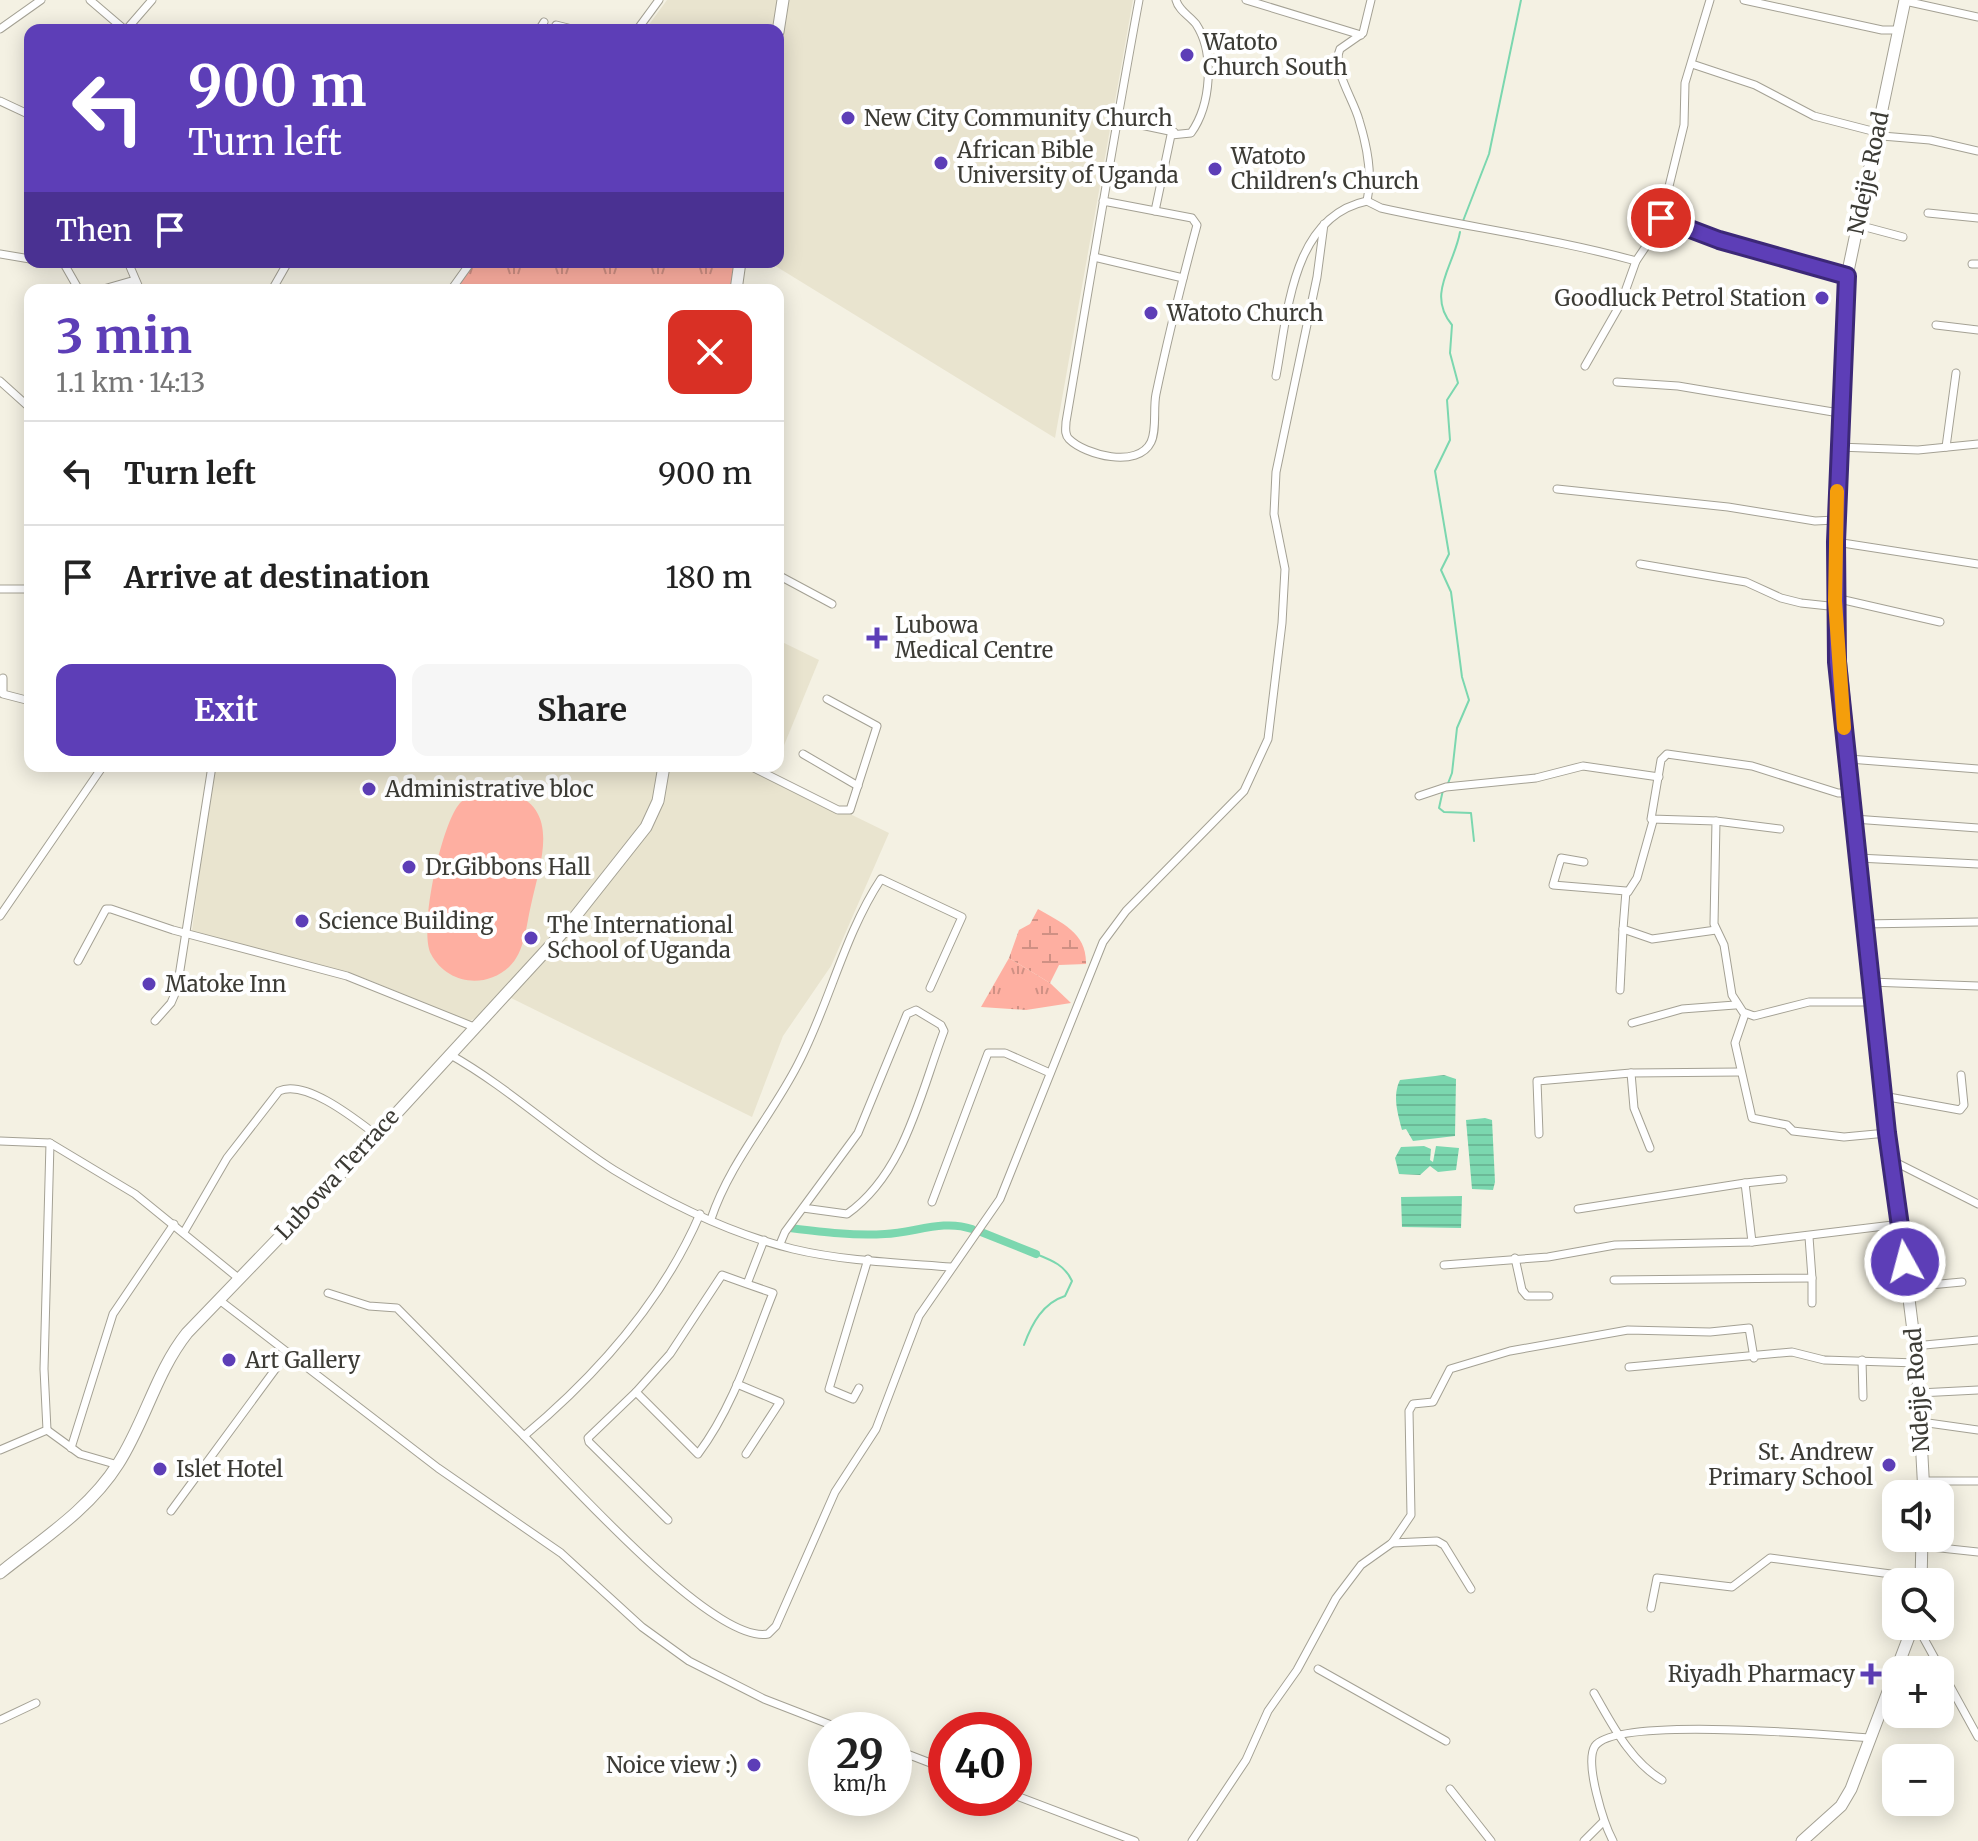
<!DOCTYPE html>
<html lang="en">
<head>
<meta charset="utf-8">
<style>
  body { margin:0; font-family:Merriweather,serif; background:#f6f6f6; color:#222; height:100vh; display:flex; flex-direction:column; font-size:30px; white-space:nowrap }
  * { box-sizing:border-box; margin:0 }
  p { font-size:26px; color:#767676 }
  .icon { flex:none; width:44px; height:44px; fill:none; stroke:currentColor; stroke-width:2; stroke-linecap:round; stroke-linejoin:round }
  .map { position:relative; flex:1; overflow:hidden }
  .panel { position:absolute; left:24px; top:284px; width:760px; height:488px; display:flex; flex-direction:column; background:#fff; border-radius:16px; box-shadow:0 4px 20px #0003 }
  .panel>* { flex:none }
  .banner { position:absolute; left:24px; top:24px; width:760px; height:244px; border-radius:16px; box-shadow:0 4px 20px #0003; background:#5d3eb7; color:#fff; overflow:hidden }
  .buttons { position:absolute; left:1882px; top:1480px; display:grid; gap:16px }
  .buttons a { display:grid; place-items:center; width:72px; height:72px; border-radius:16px; background:#fff; box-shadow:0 4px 20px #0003; font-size:40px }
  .speed { position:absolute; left:808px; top:1712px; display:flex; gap:16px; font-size:40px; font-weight:700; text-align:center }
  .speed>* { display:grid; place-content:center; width:104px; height:104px; border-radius:50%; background:#fff; box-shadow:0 4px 20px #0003; line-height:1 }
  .speed small { font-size:20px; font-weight:400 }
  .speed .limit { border:12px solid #d22; background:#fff; color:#111 }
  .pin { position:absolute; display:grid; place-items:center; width:68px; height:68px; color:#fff; margin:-34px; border:4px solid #fff; border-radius:50%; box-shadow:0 2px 8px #0007 }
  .me { position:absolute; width:88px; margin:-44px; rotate:353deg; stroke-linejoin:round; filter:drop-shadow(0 0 6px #0008) }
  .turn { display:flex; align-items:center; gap:28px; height:168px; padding:0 32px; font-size:36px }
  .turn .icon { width:104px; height:104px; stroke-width:2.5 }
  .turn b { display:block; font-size:56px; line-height:68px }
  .then { display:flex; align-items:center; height:76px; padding:0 32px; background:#0003; gap:16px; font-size:30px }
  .round { display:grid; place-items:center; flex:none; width:84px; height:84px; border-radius:16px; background:#f6f6f6 }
  .summary { display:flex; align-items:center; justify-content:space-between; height:136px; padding:0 32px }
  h1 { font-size:48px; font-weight:700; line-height:60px; color:#5d3eb7 }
  .cta { display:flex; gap:16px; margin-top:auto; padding:16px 32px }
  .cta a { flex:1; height:92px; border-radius:16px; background:#5d3eb7; color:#fff; font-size:32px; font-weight:700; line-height:92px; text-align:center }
  .cta a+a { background:#f6f6f6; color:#222 }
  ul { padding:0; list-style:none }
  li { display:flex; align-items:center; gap:24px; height:104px; padding:0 32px; border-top:2px solid #e0e0e0 }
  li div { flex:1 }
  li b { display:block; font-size:30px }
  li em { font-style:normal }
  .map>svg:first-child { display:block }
  .built { fill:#e9e4cf }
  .grass { fill:url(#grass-tufts) }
  .wetland { fill:url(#wetland-marsh) }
  .pitch { fill:#feafa1 }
  .water { fill:url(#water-rules) }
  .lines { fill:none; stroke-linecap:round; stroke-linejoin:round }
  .stream { stroke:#7bd7af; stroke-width:2 }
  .canal { stroke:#7bd7af; stroke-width:8 }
  .street-casing { stroke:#a4a194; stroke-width:9 }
  .secondary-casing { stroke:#a4a194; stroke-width:13 }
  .street { stroke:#fff; stroke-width:7 }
  .secondary { stroke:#fff; stroke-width:11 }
  .route-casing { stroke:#3c2877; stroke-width:20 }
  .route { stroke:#5d3eb7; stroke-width:14 }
  .slow { stroke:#f59e0b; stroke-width:14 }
  .poi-dot { fill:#5d3eb7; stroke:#fff; stroke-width:3 }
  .labels { text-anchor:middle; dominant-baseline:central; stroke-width:8; stroke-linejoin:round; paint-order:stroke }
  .poi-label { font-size:22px; fill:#3c3b35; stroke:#fff; text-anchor:start }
  .street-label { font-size:22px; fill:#3c3b35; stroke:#fff }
</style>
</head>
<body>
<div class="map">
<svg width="1978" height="1841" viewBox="0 0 1978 1841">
  <defs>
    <pattern id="grass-tufts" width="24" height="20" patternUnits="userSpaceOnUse" patternTransform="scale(2)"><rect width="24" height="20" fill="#feafa1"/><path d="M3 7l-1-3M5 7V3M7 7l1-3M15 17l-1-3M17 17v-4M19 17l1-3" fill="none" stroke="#cf9084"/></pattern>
    <pattern id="wetland-marsh" width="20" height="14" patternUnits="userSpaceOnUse" patternTransform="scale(2)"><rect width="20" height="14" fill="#feafa1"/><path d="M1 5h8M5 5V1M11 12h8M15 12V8" fill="none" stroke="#cf9084"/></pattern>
    <pattern id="water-rules" width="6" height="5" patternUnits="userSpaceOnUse" patternTransform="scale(2)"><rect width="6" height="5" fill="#7bd7af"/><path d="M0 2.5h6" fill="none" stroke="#6bb997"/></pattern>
  </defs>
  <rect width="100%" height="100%" fill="#f4f1e3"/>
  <!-- built -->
  <g class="built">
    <polygon points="667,0 777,0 772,30 645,30"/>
    <polygon points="787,0 1133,0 1055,438 769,262 778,262 778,65"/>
    <polygon points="778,640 819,660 778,760"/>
    <polygon points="213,766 752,766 889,833 831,966 783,1036 752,1117 505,995 486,1014 469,1021 364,978 192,931"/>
  </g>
  <!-- grass -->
  <g class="grass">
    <polygon points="472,262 736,262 732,290 453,290"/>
    <polygon points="1009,958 1050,983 1071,1003 1026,1010 981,1007"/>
  </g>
  <!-- wetland -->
  <path class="wetland" d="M1038 909C1062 923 1087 933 1086 964L1059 965 1050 983 1009 958 1019 930 1030 924Z"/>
  <!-- pitch -->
  <path class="pitch" d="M495 788C564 801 542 855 531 905 526 926 525 952 509 967 484 990 446 983 431 954 418 931 442 820 461 802 471 793 482 791 495 788Z"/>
  <!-- water -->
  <g class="water">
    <path d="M1444 1075 1456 1079 1455 1136 1413 1141 1406 1129 1402 1130C1398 1114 1392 1096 1400 1080Z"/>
    <polygon points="1485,1118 1492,1120 1495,1182 1493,1190 1472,1189 1466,1120"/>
    <polygon points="1424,1146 1431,1149 1430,1160 1433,1162 1436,1146 1459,1148 1456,1170 1438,1172 1430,1166 1420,1175 1399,1174 1395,1158 1401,1147"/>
    <polygon points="1462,1196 1461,1228 1402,1227 1401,1197"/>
  </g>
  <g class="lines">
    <!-- stream -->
    <g class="stream">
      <polyline points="1463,221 1489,154 1521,0"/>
      <path d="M1447 786 1452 773 1457 728 1469 700 1462 677 1451 592 1441 570 1449 554 1435 471 1450 440 1447 400 1458 383 1450 353 1452 325C1426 294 1454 266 1460 232"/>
      <polyline points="1443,790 1439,808 1444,812 1471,813 1474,841"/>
      <path d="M1024 1345C1032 1323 1043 1303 1065 1296L1072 1281C1065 1265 1051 1260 1036 1254"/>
    </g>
    <!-- canal -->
    <g class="canal">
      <path d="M790 1228C822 1232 853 1236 885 1234 914 1233 943 1219 972 1229"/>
      <polyline points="981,1232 1036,1254"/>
    </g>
    <defs>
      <g id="street">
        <polyline points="90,0 125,30"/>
        <polyline points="1246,0 1361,35"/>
        <path d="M1371 0 1363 33 1340 49C1331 68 1354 100 1359 120 1367 146 1373 174 1367 201L1381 208C1466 227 1552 238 1636 261"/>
        <polyline points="1744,0 1882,30 1899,30"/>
        <polyline points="1905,1 1978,17"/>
        <polyline points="0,29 41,0"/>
        <polyline points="126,30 152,0"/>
        <polyline points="539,30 544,22"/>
        <polyline points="553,30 556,25 576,30"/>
        <polyline points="637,30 659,0"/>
        <polyline points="1692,64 1755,85 1814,116 1876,132 1882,136 1930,140 1978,151"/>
        <polyline points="0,101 30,115"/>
        <polyline points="1117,120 1174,132"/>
        <path d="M1103 201 1192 218 1197 225C1182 281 1168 337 1156 394 1153 408 1157 430 1151 442 1138 469 1085 455 1069 439 1064 434 1066 428 1066 422 1090 281 1113 140 1139 0"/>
        <path d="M1155 211 1171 135 1191 133C1211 105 1215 53 1196 24 1189 15 1179 11 1176 0"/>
        <polyline points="1928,213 1978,218"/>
        <polyline points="1661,218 1719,240 1847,276"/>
        <polyline points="1858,225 1903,237"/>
        <polyline points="0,254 30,259"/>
        <polyline points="1094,257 1183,278"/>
        <polyline points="63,262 79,290"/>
        <polyline points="128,262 140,290"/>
        <polyline points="1972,264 1978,264"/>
        <polyline points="100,290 135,280"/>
        <polyline points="272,290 288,262"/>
        <polyline points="451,290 471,262"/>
        <polyline points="1936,325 1978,330"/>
        <polyline points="1585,366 1621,303 1636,261 1659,227 1684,125 1685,83 1710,0"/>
        <path d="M1276 376C1288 314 1291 217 1367 201"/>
        <polyline points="0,381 30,408"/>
        <polyline points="1617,382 1678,386 1839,413"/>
        <polyline points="1838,447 1918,450 1978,444"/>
        <polyline points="1946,447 1956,373"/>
        <polyline points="1557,489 1728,507 1815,521 1836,520"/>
        <polyline points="1836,542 1978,564"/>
        <polyline points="1640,564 1746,582 1781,598 1801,603 1829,606 1844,600 1940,622"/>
        <polyline points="778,575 832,604"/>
        <polyline points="0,589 30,589"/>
        <polyline points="3,678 3,694 30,701"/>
        <polyline points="803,754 858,786"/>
        <polyline points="1849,759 1978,769"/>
        <polyline points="750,766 838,810 850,810 877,726 827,699"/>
        <polyline points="1852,793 1838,793 1752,766 1667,754 1661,760 1651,819 1716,821 1714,924 1724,945 1732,995 1743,1012 1754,1016 1809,1002 1872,1002"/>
        <polyline points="1419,796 1446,787 1536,778 1583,766 1659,777"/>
        <polyline points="1854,819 1978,828"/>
        <polyline points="1716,821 1780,829"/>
        <polyline points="1858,858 1978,864"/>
        <polyline points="1584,862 1561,858 1553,885 1626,891 1623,929 1652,939 1716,930"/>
        <polyline points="1628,892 1637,878 1653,821"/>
        <polyline points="0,916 103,766"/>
        <polyline points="1864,924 1978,922"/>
        <polyline points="78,961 106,909 111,909 173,930 347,976 474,1027"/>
        <polyline points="1870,982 1978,986"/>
        <polyline points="1620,990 1623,929"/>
        <polyline points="1745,1014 1735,1043 1752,1118 1787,1125 1793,1131 1844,1137 1887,1133"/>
        <polyline points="155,1021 171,1003 177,989 212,766"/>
        <polyline points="1632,1023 1682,1009 1735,1005"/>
        <path d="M449 1054C508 1087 557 1134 614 1170 668 1203 732 1234 793 1249 843 1261 899 1263 951 1267"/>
        <polyline points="1883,1096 1960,1110 1964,1105 1961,1075"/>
        <polyline points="1539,1134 1537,1081 1631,1073"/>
        <polyline points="0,1141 50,1143 135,1194 237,1277"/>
        <polyline points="1650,1148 1634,1108 1631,1073 1740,1072"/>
        <polyline points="1893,1161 1978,1204"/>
        <polyline points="1745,1183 1783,1179"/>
        <polyline points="932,1202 988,1053 1005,1053 1050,1073"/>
        <polyline points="1578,1209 1745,1183 1752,1242"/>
        <path d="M711 1219C730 1162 771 1117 798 1064 829 1005 844 935 881 879L962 917 930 988"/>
        <path d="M184 1232 227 1158 279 1091C305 1079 354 1118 375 1134"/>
        <path d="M780 1244 785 1232 858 1133 907 1014 916 1010 941 1025 944 1031C920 1094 905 1173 847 1214L803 1208"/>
        <polyline points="1515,1258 1522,1290 1527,1296 1549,1296"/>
        <polyline points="1444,1265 1548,1257 1615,1245 1752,1242 1901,1224"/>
        <polyline points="1812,1278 1812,1303"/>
        <polyline points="1614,1280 1812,1278 1809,1237"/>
        <path d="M747 1284 722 1275 670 1354 636 1392 698 1454C734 1406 751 1348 773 1293L747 1284 764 1240"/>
        <polyline points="1908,1287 1962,1282"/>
        <path d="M328 1293 369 1306 397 1308C437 1348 477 1389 517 1429 558 1469 712 1645 768 1634L776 1626 835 1492 876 1429 919 1316 1000 1199 1103 942 1126 911 1244 791 1268 739 1282 623 1285 569 1274 514 1276 472 1317 277 1324 224"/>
        <polyline points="218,1299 438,1468 561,1553 642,1627 689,1661 764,1699 844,1730"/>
        <polyline points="1914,1346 1978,1340"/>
        <polyline points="1862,1360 1863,1397"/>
        <polyline points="1629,1367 1792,1352 1824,1360 1917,1363"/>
        <polyline points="737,1384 780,1402 746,1454"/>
        <polyline points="859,1388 853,1399 829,1389 868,1259"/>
        <polyline points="636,1392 588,1438 589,1442 668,1520"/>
        <polyline points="1919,1393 1978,1390"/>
        <polyline points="1921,1422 1978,1430"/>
        <polyline points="47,1430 80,1454 118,1465"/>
        <path d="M524 1436C597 1375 662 1302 700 1214"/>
        <polyline points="71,1448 113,1314 174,1224"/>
        <polyline points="0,1450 47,1430 44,1369 50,1143"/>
        <polyline points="1924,1481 1978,1481"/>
        <polyline points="171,1511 288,1352"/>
        <polyline points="1392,1543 1437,1541 1444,1545 1471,1589"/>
        <polyline points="1922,1546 1978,1552"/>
        <polyline points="1651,1608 1657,1578 1732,1587 1770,1558 1921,1578"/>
        <polyline points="1917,1626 1978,1737"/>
        <polyline points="1318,1669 1446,1741"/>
        <path d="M1594 1693C1612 1724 1630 1761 1662 1780"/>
        <polyline points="0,1720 36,1703"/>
        <polyline points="894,1749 946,1769"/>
        <polyline points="1450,1789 1491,1841"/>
        <polyline points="1014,1795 1135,1841"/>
        <polyline points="1192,1841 1246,1760 1268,1711 1297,1670 1336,1598 1361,1565 1392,1543 1411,1515 1409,1411 1413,1404 1433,1402 1450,1369 1510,1351 1628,1330 1710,1332 1749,1328 1754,1358"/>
        <polyline points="1584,1841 1603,1822"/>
        <path d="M1613 1841C1604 1824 1584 1763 1595 1746 1617 1716 1829 1735 1870 1738"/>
      </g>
      <g id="secondary">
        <polyline points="1905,0 1847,276 1835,601 1873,1011 1917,1363 1924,1494"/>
        <polyline points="778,32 783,0"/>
        <polyline points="736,290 740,262"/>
        <path d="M0 1573C41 1540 89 1510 118 1464 145 1422 156 1372 187 1333L349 1165 563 932 646 827 658 801 664 766"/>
        <polyline points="1921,1582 1922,1538"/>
        <polyline points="1802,1841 1841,1806 1851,1789 1913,1626"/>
      </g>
    </defs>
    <!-- street casing -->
    <use href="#street" class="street-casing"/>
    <!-- secondary casing -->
    <use href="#secondary" class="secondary-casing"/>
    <!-- street -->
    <use href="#street" class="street"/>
    <!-- secondary -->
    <use href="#secondary" class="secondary"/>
  </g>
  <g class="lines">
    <defs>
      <polyline id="route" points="1661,218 1719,240 1847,276 1836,542 1837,662 1887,1133 1905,1262"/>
    </defs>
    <!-- route casing -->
    <use href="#route" class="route-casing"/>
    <!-- route -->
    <use href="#route" class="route"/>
    <!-- slow -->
    <polyline class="slow" points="1837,491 1835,601 1844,728"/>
  </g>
  <!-- markers -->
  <g class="poi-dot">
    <circle cx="1187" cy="55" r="8"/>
    <circle cx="848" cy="118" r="8"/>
    <circle cx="941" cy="163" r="8"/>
    <circle cx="1215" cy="169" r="8"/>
    <circle cx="1822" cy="298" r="8"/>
    <circle cx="1151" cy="313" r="8"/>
    <path d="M873 626h8v8h8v8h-8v8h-8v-8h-8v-8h8z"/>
    <circle cx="369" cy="789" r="8"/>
    <circle cx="409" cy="867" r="8"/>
    <circle cx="302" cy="921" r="8"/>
    <circle cx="531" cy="938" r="8"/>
    <circle cx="149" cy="984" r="8"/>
    <circle cx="229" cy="1360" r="8"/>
    <circle cx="1889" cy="1465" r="8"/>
    <circle cx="160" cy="1469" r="8"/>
    <path d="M1867 1662h8v8h8v8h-8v8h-8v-8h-8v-8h8z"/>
    <circle cx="754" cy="1765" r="8"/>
  </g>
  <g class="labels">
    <!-- poi labels -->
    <g class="poi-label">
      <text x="1203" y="42">Watoto<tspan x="1203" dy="25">Church South</tspan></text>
      <text x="864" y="118">New City Community Church</text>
      <text x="957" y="150">African Bible<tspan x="957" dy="25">University of Uganda</tspan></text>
      <text x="1231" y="156">Watoto<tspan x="1231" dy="25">Children's Church</tspan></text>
      <text x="1806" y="298" text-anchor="end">Goodluck Petrol Station</text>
      <text x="1167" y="313">Watoto Church</text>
      <text x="895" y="625">Lubowa<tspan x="895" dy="25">Medical Centre</tspan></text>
      <text x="385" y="789">Administrative bloc</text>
      <text x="425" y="867">Dr.Gibbons Hall</text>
      <text x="318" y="921">Science Building</text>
      <text x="547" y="925">The International<tspan x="547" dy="25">School of Uganda</tspan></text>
      <text x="165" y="984">Matoke Inn</text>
      <text x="245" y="1360">Art Gallery</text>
      <text x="1873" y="1452" text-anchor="end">St. Andrew<tspan x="1873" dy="25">Primary School</tspan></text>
      <text x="176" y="1469">Islet Hotel</text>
      <text x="1855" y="1674" text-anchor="end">Riyadh Pharmacy</text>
      <text x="738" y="1765" text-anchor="end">Noice view :)</text>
    </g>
    <!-- street labels -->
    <g class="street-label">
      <text transform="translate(1868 173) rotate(-78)">Ndejje Road</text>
      <text transform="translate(337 1174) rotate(-47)">Lubowa Terrace</text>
      <text transform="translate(1917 1390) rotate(-94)">Ndejje Road</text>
    </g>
  </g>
</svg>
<div class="buttons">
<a><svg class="icon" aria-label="sound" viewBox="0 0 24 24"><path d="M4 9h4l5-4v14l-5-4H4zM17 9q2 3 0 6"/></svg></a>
<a><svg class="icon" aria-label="search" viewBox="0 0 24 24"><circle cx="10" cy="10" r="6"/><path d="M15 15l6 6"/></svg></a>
<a>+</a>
<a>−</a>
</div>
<div class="speed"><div>29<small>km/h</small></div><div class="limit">40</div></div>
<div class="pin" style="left:1661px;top:218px;background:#d93025"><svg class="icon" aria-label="arrive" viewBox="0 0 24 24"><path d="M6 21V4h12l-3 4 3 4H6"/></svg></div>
<svg class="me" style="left:1905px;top:1262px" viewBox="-20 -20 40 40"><circle r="17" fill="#5d3eb7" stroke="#fff" stroke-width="3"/><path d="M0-11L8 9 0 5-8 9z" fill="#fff"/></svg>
<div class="banner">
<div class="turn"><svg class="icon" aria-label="left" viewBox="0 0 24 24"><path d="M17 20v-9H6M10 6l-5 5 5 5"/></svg><div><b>900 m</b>Turn left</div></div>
<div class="then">Then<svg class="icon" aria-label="arrive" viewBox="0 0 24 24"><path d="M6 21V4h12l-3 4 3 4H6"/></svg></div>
</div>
<section class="panel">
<div class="summary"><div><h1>3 min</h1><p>1.1 km · 14:13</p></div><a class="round" style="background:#d93025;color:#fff"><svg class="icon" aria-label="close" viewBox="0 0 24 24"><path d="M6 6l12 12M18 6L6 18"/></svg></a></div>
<ul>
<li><svg class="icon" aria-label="left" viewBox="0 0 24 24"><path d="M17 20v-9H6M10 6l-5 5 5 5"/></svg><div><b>Turn left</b></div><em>900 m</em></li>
<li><svg class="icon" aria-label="arrive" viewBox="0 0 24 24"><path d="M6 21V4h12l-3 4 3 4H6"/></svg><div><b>Arrive at destination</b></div><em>180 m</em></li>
</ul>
<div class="cta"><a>Exit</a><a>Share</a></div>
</section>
</div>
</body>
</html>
